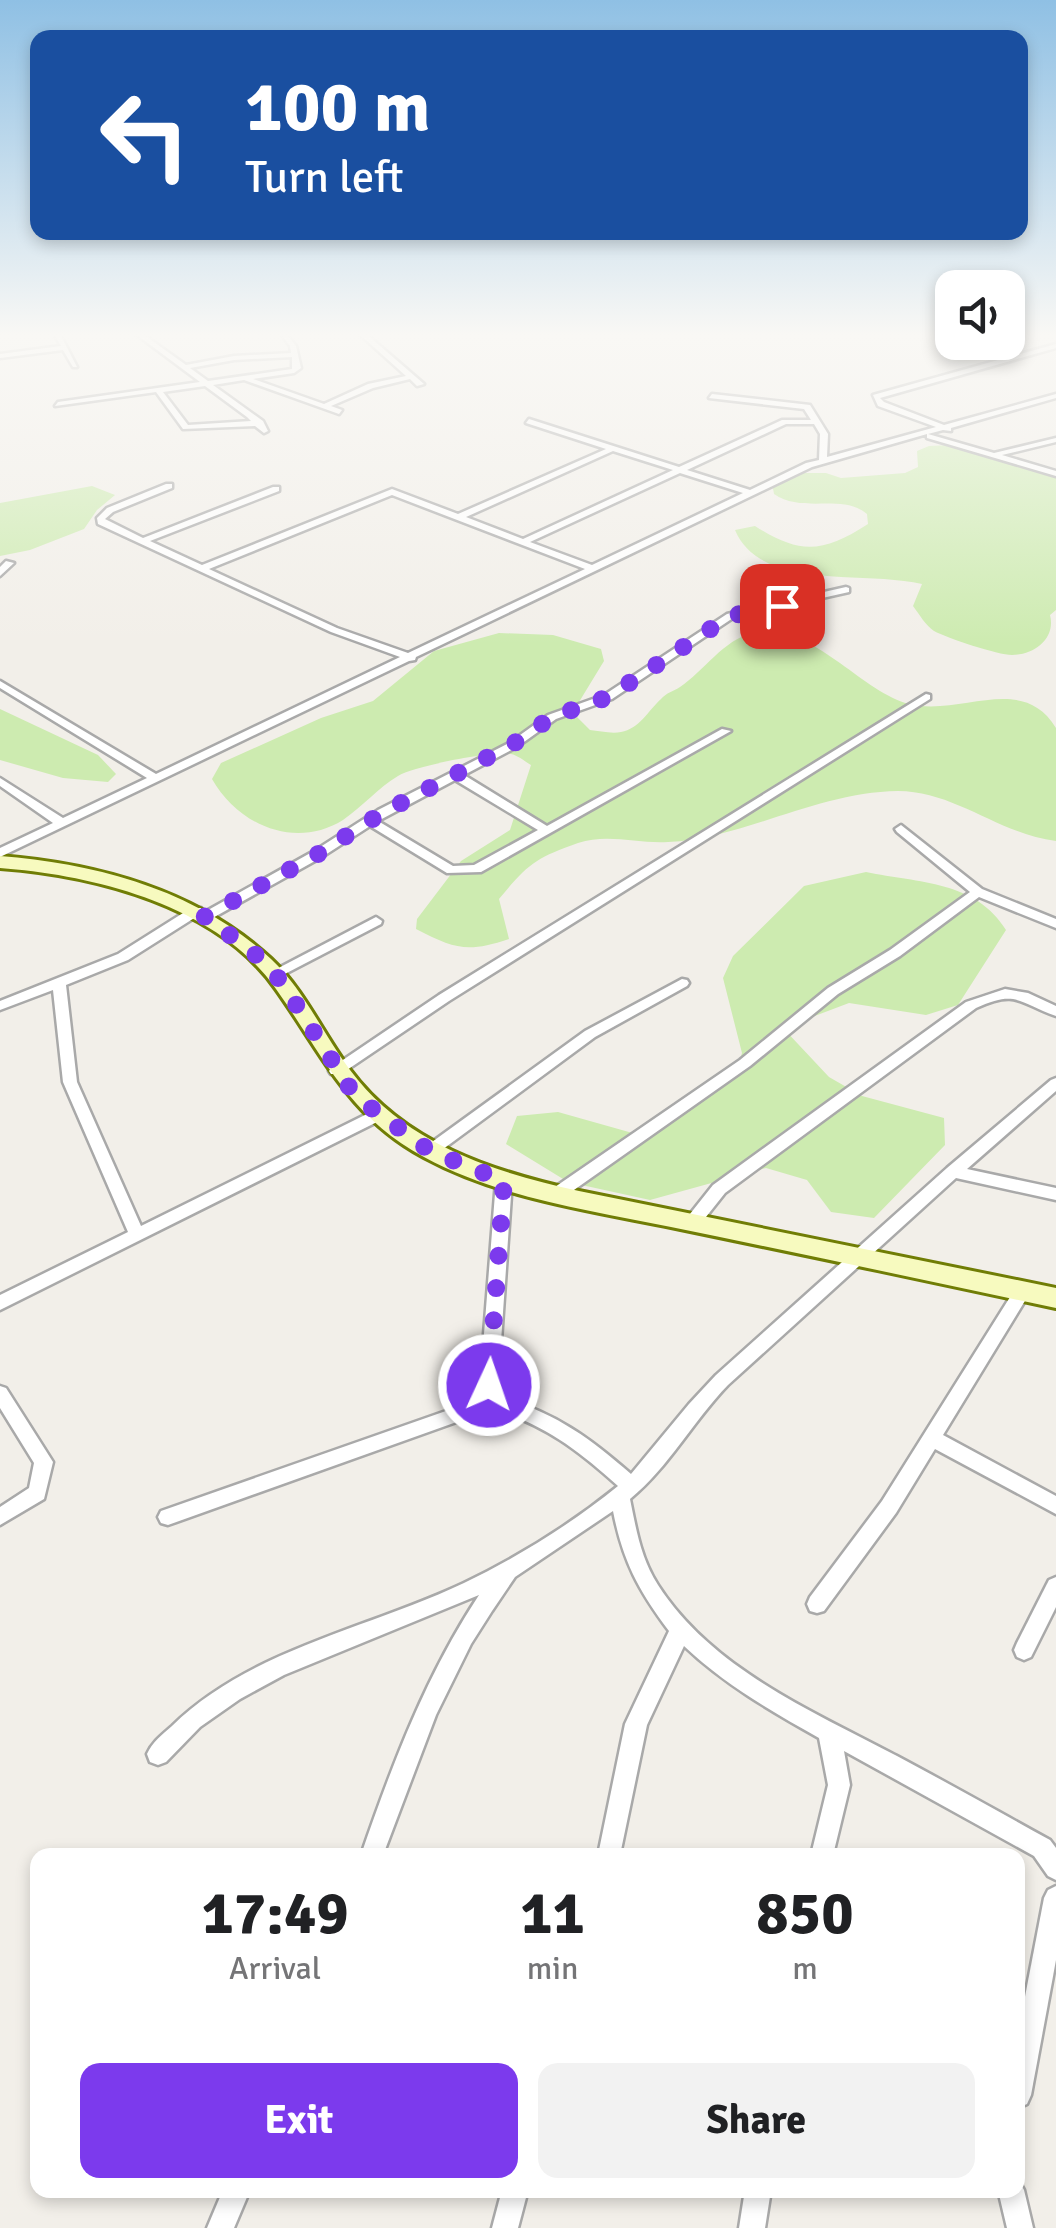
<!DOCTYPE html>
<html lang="en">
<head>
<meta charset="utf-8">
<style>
  body { margin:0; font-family:Signika,sans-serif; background:#f2f2f2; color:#202124; height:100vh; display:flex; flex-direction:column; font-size:38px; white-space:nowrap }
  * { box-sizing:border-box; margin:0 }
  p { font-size:32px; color:#757577 }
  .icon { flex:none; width:55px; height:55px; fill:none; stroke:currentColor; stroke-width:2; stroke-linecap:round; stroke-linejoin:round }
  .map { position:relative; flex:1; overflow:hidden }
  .details { position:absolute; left:30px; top:1848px; width:995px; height:350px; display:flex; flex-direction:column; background:#fff; border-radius:20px; box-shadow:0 5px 15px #0003 }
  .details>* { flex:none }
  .guide { position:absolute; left:30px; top:30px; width:998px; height:210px; border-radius:20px; box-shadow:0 5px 15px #0003; background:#1a4fa0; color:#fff; overflow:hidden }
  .controls { position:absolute; left:935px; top:270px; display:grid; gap:20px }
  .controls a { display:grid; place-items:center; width:90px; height:90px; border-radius:20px; background:#fff; box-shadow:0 5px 15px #0003; font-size:50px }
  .pin { position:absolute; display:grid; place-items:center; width:85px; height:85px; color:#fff; margin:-42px; border-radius:20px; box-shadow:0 5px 15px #0006 }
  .me { position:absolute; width:110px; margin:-55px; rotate:3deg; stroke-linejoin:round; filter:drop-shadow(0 0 8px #0008) }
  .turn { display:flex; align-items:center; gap:35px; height:210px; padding:0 50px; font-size:45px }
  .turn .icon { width:130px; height:130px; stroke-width:2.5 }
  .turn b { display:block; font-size:70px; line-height:85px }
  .eta { display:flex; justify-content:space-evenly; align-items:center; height:170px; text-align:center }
  .eta b { font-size:60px; font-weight:800; line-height:70px }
  .cta { display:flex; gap:20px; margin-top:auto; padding:20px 50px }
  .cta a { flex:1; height:115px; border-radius:20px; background:#7c3aed; color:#fff; font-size:40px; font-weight:800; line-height:115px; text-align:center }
  .cta a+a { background:#f2f2f2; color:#202124 }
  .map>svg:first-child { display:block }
  .grass { fill:#cdebb0 }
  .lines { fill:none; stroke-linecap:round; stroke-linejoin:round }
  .street-casing { stroke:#a9a9a9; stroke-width:5 }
  .secondary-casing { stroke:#707d05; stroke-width:6 }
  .street { fill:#fff; fill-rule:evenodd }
  .secondary { fill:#f7fabf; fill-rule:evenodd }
  .route { stroke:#7c3aed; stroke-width:18; stroke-dasharray:0 32.4 }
</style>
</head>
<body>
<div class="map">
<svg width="1056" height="2228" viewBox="0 0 1056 2228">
  <rect width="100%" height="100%" fill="#f2efe9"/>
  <!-- grass -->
  <g class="grass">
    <path d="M950 445 1056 474V610L1050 615C1056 638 1035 655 1012 655 998 655 947 638 934 631 926 626 919 614 913 606L922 584C865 570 761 592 735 530L755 526C800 555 823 553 868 524L867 514C842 493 803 514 774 494L772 483 804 473H826L841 478 905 473 918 467 917 451 929 446Z"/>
    <polygon points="92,486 115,495 97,510 84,529 30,550 0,556 0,503"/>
    <path d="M499 633 553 635 601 649 604 661 579 702 577 717 590 730C599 731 612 734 621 732 639 729 648 711 661 699 666 693 674 691 680 687 703 672 724 639 753 633 810 620 860 691 909 704 961 717 1022 672 1056 728V841C1001 835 955 791 898 791 817 792 742 839 668 842 638 844 608 833 578 843 535 858 527 865 499 899L509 939C467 953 455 949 416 929L417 919 461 861 510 830 531 765C526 762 517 755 511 754 492 751 414 766 398 776 378 788 362 807 343 820 295 850 238 825 212 779L221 763 321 718 373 701 434 651Z"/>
    <polygon points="0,709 98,755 116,774 108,782 63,778 0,760"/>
    <path d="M866 872C919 883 976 881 1006 930L958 1005 926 1015 849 1003 783 1028 829 1077 862 1096 944 1118 945 1145 874 1218 831 1212 807 1180 766 1168 650 1200 568 1182 506 1144 517 1116 558 1112 636 1134 694 1095 734 1079 742 1053 723 978 733 956 804 886Z"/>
  </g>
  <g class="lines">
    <defs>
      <g id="street">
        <polygon points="53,332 59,332 77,367 73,367 63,350 0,358 0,354 61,346"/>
        <path d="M133 332H140L186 365 234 356 291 353 290 346 279 332H285L296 346 301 368 294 373 253 379 324 404 368 384 406 376 357 332H364L424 384 417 386 410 379 373 388 331 406 342 410 339 414 244 380 213 385 263 421 268 431 264 433 255 426 183 429 156 392 55 406 58 402 200 382ZM292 357V369L208 381 190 368 234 360ZM205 386 247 417 251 421 188 425 163 392Z"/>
        <path d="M1056 344V348L880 398 884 402 944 425 1056 394V398L951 428V431L943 430 928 434 994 453 1056 438V442L1002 455 1056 471V476L927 438V434L812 467 416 657 415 660 409 661 0 857V848L53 823 0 786V778L63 818 147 778 0 688V681L156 774 400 657 331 632 98 524 97 518 107 508 166 484H172V488L113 512 105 519 143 538 273 487H279V491L150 541 202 565 392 489 458 514 606 449 526 423 529 419 679 467 782 420H811L804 409 709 398 712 394 810 405 828 434 827 457 936 427 878 406 873 395ZM786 424H814L820 434 819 460 806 463 750 490 687 470ZM613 451 673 470 523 539 466 517ZM680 473 743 493 592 565 530 542ZM392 495 585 569 408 653 337 628 209 569Z"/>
        <polygon points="6,561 14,563 0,576 0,567"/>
        <path d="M846 587 849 588V592L733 618 612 699 556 719 517 747 464 775 547 826 722 729 731 731 481 872 447 873 370 826 322 857 209 920H199V915L128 960 66 985 77 1082 141 1226 373 1111 378 1110 386 1115 383 1119 0 1310V1295L128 1232 63 1082 53 990 0 1010V1001L118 954 191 908H201V914L314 851 378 810 509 743 548 715 604 695 727 614ZM455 780 538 830 474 865 453 866 378 821Z"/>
        <polygon points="926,694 930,695 930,699 449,1001 341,1074 331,1074 329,1071 331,1068 439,995"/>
        <polygon points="901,825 982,889 1056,919 1056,928 979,897 900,956 838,994 750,1066 564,1197 552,1197 550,1193 552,1189 740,1060 828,988 890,950 970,892 897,832 895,829"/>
        <polygon points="376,917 382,921 381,924 279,977 269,977 267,974"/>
        <polygon points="682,979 687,980 689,983 687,986 595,1037 435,1155 425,1155 422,1151 425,1147 585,1031"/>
        <path d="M1005 989 1028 993 1056 1006V1016C1019 1003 1017 989 976 1008L725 1193 698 1227H686L684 1223 686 1219 713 1185 966 1002Z"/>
        <path d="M1056 1078V1091L967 1169 1056 1188V1200L956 1178 728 1385C693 1421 669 1467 630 1499 636 1529 641 1559 658 1585 712 1669 812 1711 897 1756 948 1783 999 1812 1050 1840L1056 1848V1880L1048 1876 1034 1856 844 1751 850 1785 833 1855H811L828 1785 819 1738C771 1711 724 1684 684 1646L647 1725 620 1855H598L625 1724 669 1631C639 1591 623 1562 613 1511L515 1577 492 1611 471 1644 436 1715 383 1855H361C392 1765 426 1675 479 1595L284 1675 240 1699 200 1727 166 1762 158 1765 150 1762 147 1754C152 1742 163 1734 172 1726 251 1649 367 1629 464 1583 518 1557 571 1524 618 1486 578 1450 545 1425 493 1409L168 1525 161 1523 158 1517 161 1511 483 1398 480 1385 496 1181 498 1177H510L512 1181 498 1385 501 1397C555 1413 589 1437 631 1474L689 1404 716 1375 947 1168 1051 1080Z"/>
        <polygon points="1023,1285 1029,1286 1031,1291 943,1435 1056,1496 1056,1514 935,1449 896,1513 824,1611 817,1613 810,1611 807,1604 810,1597 882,1501 1017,1286"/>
        <polygon points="0,1386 6,1388 53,1462 44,1499 0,1525 0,1507 29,1488 34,1463 0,1408"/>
        <polygon points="1056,1577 1056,1607 1031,1657 1024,1660 1017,1657 1014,1650 1017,1643 1049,1580"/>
        <polygon points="1056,1886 1056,1960 1031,2095 1027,2104 1018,2108 1018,2033 1044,1898 1048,1890"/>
        <polygon points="1018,2179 1024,2190 1033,2228 1007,2228 998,2190 1018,2190"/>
        <polygon points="223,2190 250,2190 234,2228 207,2228"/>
        <polygon points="502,2190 528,2190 518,2228 492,2228"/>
        <polygon points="745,2190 771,2190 765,2228 739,2228"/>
      </g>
      <path id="secondary" d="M0 856C98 864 197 890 271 959 304 990 323 1034 350 1070 405 1144 493 1172 579 1191L1056 1288V1308C928 1281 799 1253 671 1227 587 1210 500 1198 424 1157 349 1117 323 1055 276 989 218 906 95 875 0 868Z"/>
    </defs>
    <!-- street casing -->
    <use href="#street" class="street-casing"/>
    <!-- secondary casing -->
    <use href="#secondary" class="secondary-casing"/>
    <!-- street -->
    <use href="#street" class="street"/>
    <!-- secondary -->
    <use href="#secondary" class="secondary"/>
  </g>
  <!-- sky -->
  <linearGradient id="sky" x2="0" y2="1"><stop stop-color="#8fc0e4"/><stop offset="0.52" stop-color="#f9f8f5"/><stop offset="1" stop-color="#f9f8f5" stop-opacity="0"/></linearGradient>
  <rect width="1056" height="644" fill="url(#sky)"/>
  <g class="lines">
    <!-- route -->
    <polyline class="route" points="489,1385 504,1181 430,1151 355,1096 281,981 251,950 204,917 318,854 382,813 513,744 552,717 608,697 730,616 782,606"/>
  </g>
</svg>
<div class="controls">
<a><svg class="icon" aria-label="sound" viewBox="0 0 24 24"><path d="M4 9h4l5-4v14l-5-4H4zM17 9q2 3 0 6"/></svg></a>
</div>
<div class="pin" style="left:782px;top:606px;background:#d93025"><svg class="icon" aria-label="arrive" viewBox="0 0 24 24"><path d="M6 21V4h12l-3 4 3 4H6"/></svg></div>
<svg class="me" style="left:489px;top:1385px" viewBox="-20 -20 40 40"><circle r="17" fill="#7c3aed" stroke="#fff" stroke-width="3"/><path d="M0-11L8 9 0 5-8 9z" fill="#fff"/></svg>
<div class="guide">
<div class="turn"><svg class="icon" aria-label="left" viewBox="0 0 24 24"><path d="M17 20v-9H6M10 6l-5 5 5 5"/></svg><div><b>100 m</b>Turn left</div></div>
</div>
<section class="details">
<div class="eta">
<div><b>17:49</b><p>Arrival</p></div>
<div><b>11</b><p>min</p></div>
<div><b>850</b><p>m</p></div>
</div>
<div class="cta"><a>Exit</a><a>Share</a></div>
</section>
</div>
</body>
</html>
